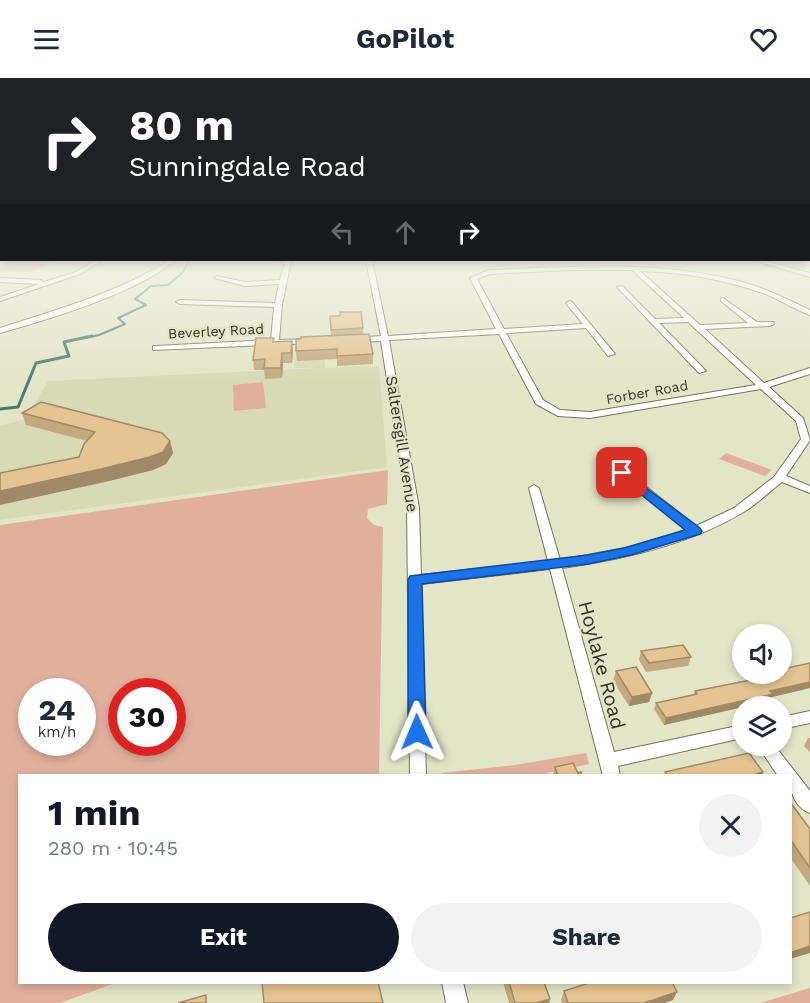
<!DOCTYPE html>
<html lang="en">
<head>
<meta charset="utf-8">
<style>
  body { margin:0; font-family:"Work Sans",sans-serif; background:#f2f2f3; color:#1f2937; height:100vh; display:flex; flex-direction:column; font-size:22px; white-space:nowrap }
  * { box-sizing:border-box; margin:0 }
  p { font-size:20px; color:#747a83 }
  .icon { flex:none; width:33px; height:33px; fill:none; stroke:currentColor; stroke-width:2; stroke-linecap:round; stroke-linejoin:round }
  .map { position:relative; flex:1; overflow:hidden }
  .details { position:absolute; left:18px; top:696px; width:774px; height:210px; display:flex; flex-direction:column; background:#fff; border-radius:0px; box-shadow:0 3px 9px #0003 }
  .details>* { flex:none }
  .hud { position:absolute; left:0px; top:0px; width:810px; height:183px; box-shadow:0 3px 9px #0003; background:#202124; color:#fff; overflow:hidden }
  .buttons { position:absolute; left:732px; top:546px; display:grid; gap:12px }
  .buttons a { display:grid; place-items:center; width:60px; height:60px; border-radius:50%; background:#fff; box-shadow:0 3px 9px #0003; font-size:30px }
  .speed { position:absolute; left:18px; top:600px; display:flex; gap:12px; font-size:30px; font-weight:700; text-align:center }
  .speed>* { display:grid; place-content:center; width:78px; height:78px; border-radius:50%; background:#fff; box-shadow:0 3px 9px #0003; line-height:1 }
  .speed small { font-size:15px; font-weight:400 }
  .speed .limit { border:9px solid #d22; background:#fff; color:#111 }
  .pin { position:absolute; display:grid; place-items:center; width:51px; height:51px; color:#fff; margin:-26px; border-radius:12px; box-shadow:0 3px 9px #0006 }
  .me { position:absolute; width:66px; margin:-33px; rotate:359deg; stroke-linejoin:round; filter:drop-shadow(0 0 4px #0008) }
  .turn { display:flex; align-items:center; gap:21px; height:126px; padding:0 30px; font-size:27px }
  .turn .icon { width:78px; height:78px; stroke-width:2.5 }
  .turn b { display:block; font-size:42px; line-height:51px }
  .lanes { display:flex; align-items:center; height:57px; padding:0 30px; background:#0003; justify-content:center; gap:30px; direction:ltr }
  .lanes .off { opacity:.35 }
  .round { display:grid; place-items:center; flex:none; width:63px; height:63px; border-radius:32px; background:#f2f2f3 }
  .head { display:flex; align-items:center; justify-content:space-between; height:102px; padding:0 30px }
  h1 { font-size:36px; font-weight:700; line-height:45px; color:#111827 }
  .button { display:flex; gap:12px; margin-top:auto; padding:12px 30px }
  .button a { flex:1; height:69px; border-radius:36px; background:#111827; color:#fff; font-size:24px; font-weight:700; line-height:69px; text-align:center }
  .button a+a { background:#f2f2f3; color:#1f2937 }
  header { display:flex; justify-content:space-between; align-items:center; height:78px; padding:0 30px; background:#fff; font-size:27px; font-weight:700 }
  .map>svg:first-child { display:block }
  .built { fill:#d7dab5 }
  .green { fill:#e0b09d; fill-rule:evenodd }
  .lines { fill:none; stroke-linecap:round; stroke-linejoin:round }
  .stream-far1 { stroke:#4a7b6e; stroke-width:2 }
  .stream { stroke:#4a7b6e; stroke-width:3 }
  .minor-casing { stroke:#727459; stroke-width:2 }
  .minor { fill:#fff; fill-rule:evenodd }
  .wall { fill:#c5a97e }
  .shaded-wall { fill:#a08967 }
  .building { fill:#e5c493; stroke:#a08967; stroke-width:1.5 }
  .route { fill:#1a73e8; stroke:#114b97; stroke-width:1.5 }
  .labels { text-anchor:middle; dominant-baseline:central; stroke-width:4.5; stroke-linejoin:round; paint-order:stroke }
  .far-street-label { font-size:14px; fill:#333429; stroke:#e3e5c7 }
  .street-label { font-size:16px; fill:#333429; stroke:#e3e5c7 }
  .near-street-label { font-size:20px; fill:#333429; stroke:#e3e5c7 }
</style>
</head>
<body>
<header><svg class="icon" aria-label="menu" viewBox="0 0 24 24"><path d="M4 6h16M4 12h16M4 18h16"/></svg>GoPilot<svg class="icon" aria-label="heart" viewBox="0 0 24 24"><path d="M12 20l-8-8c-3-5 5-10 8-4 3-6 11-1 8 4z"/></svg></header>
<div class="map">
<svg width="810" height="925" viewBox="0 0 810 925">
  <rect width="100%" height="100%" fill="#e3e5c7"/>
  <!-- built -->
  <polygon class="built" points="325,265 325,290 379,288 387,389 0,442 0,348 26,341 48,303 320,290 294,290 296,266"/>
  <!-- green -->
  <g class="green">
    <polygon points="0,175 2,182 53,182 31,194 0,193"/>
    <polygon points="263,304 266,330 234,333 233,307"/>
    <polygon points="726,375 772,392 765,398 719,381"/>
    <path d="M388 392 387 426 368 431 367 440 374 447 383 449 379 697 20 698V904L115 905 60 925H0V447ZM32 614H82V664H32ZM122 614H172V664H122Z"/>
    <polygon points="586,675 589,686 538,697 442,698 442,695 515,687"/>
    <polygon points="810,910 810,925 760,925"/>
  </g>
  <g class="lines">
    <!-- stream-far1 -->
    <polyline class="stream-far1" points="85,260 99,257 125,246 118,240 146,227 135,221 151,208 168,207 183,194 189,182"/>
    <!-- stream -->
    <polyline class="stream" points="0,331 18,329 36,285 69,278 64,264 92,258"/>
    <defs>
      <g id="minor">
        <polygon points="96,182 103,182 80,196 0,223 0,219 39,206 0,204 0,200 41,202 44,204 76,194"/>
        <path d="M170 182H176C137 215 50 241 0 255V250C59 231 117 215 170 182Z"/>
        <polygon points="276,182 291,183 282,227 279,262 310,261 314,263 313,265 153,272 153,268 156,268 271,262 274,229 180,226 176,224 180,222 275,225 279,206 245,208 214,200 217,198 245,204 280,202 285,184"/>
        <path d="M366 182H372L388 258 496 251 470 200 489 192C572 189 653 182 734 202 761 208 785 220 810 232V237C795 232 782 223 768 217 727 202 684 194 640 193L700 247 748 245 721 223V221L723 220 757 244H773L774 246 770 248 705 251 764 305 810 290V296L769 309 803 340 810 362 786 398 810 408V415L782 404C769 414 756 427 742 435 690 466 621 482 562 490L614 674 742 647V660L618 688 620 698H603L550 491 421 506 426 698H410L407 430 381 263 355 264 351 262 355 260 381 258ZM571 192H632L684 240 655 241 622 208 617 209 699 295 706 293 659 245 688 244 756 307 590 334 560 332 543 322 506 255 586 250 608 278 615 276 572 224 570 223 566 225 583 246 504 251 477 201 490 196ZM499 256 536 326 558 338 590 340 761 311 796 343 801 361 774 399 734 430 696 448 626 393H618L617 395 618 397 687 452 684 453 631 469 560 482 539 410 534 407 529 410 548 483 421 497 419 430 389 262Z"/>
        <polygon points="753,182 761,182 810,195 810,199"/>
        <polygon points="810,633 810,645 782,651 782,639"/>
        <path d="M758 668H775L810 713V735C794 729 790 713 790 698H778Z"/>
        <polygon points="442,904 463,904 468,925 446,925"/>
      </g>
    </defs>
    <!-- minor casing -->
    <use href="#minor" class="minor-casing"/>
    <!-- minor -->
    <use href="#minor" class="minor"/>
  </g>
  <!-- wall -->
  <g class="wall">
    <polygon points="330,238 363,250 363,256 373,276 373,286 337,288 337,281 297,283 296,273 331,258"/>
    <polygon points="274,260 274,264 293,273 292,285 283,285 282,300 265,301 264,292 254,292 253,282"/>
    <polygon points="22,335 170,363 173,375 166,386 153,392 105,404 79,379 87,363 26,347"/>
    <polygon points="641,573 691,579 688,588 646,594 639,582"/>
    <polygon points="810,585 810,610 772,619 770,623 664,647 654,631 656,625 693,617 695,613 761,599 763,596"/>
    <polygon points="616,593 652,615 649,624 629,628 613,603"/>
    <polygon points="808,660 810,660 810,674 804,668"/>
    <polygon points="555,689 578,695 582,698 553,698"/>
    <polygon points="790,724 810,751 810,808 790,779"/>
    <polygon points="503,904 544,904 550,921 549,925 509,925"/>
    <polygon points="564,913 673,922 664,925 562,925 561,922"/>
  </g>
  <!-- shaded-wall -->
  <g class="shaded-wall">
    <polygon points="292,263 293,273 292,285 291,275"/>
    <polygon points="282,275 283,285 282,300 281,290"/>
    <polygon points="170,363 173,375 166,386 153,392 105,404 0,427 0,413"/>
    <polygon points="810,604 810,610 772,619 770,623 664,647 666,640 770,613"/>
    <polygon points="652,615 649,624 629,628 632,619"/>
    <polygon points="763,694 762,698 750,698"/>
    <polygon points="810,868 810,875 790,881 790,875"/>
    <polygon points="677,914 673,922 664,925 644,925"/>
    <polygon points="550,921 549,925 536,925"/>
  </g>
  <!-- building -->
  <g class="building">
    <polygon points="340,234 361,234 363,250 331,252 330,238 340,238"/>
    <polygon points="369,256 373,276 337,278 337,271 296,273 296,261 301,261 301,259"/>
    <polygon points="256,260 274,260 273,264 292,263 291,275 282,275 281,290 264,290 265,281 253,282"/>
    <polygon points="41,324 162,355 170,363 163,374 150,379 101,391 0,413 0,395 79,379 84,366 95,354 22,335"/>
    <polygon points="683,567 691,579 649,585 641,573"/>
    <polygon points="810,585 810,604 770,613 773,616 666,640 656,625 697,616 695,613 766,599 763,596 782,596 782,591"/>
    <polygon points="636,589 652,615 632,619 616,593"/>
    <polygon points="749,675 763,694 750,698 667,698 665,694"/>
    <polygon points="573,685 578,695 581,694 582,698 558,698 555,689"/>
    <polygon points="790,724 810,751 810,790 790,761"/>
    <polygon points="810,834 810,868 790,875 790,840"/>
    <polygon points="262,904 378,904 383,925 264,925"/>
    <polygon points="509,904 544,904 550,921 536,925 515,925"/>
    <polygon points="592,904 672,904 677,914 644,925 568,925 564,913"/>
    <polygon points="206,917 206,925 178,925"/>
  </g>
  <!-- sky -->
  <linearGradient id="sky" x2="0" y2="1"><stop stop-color="#6da9c3"/><stop offset="0.58" stop-color="#f2f3e6"/><stop offset="1" stop-color="#f2f3e6" stop-opacity="0"/></linearGradient>
  <rect width="810" height="304" fill="url(#sky)"/>
  <!-- route -->
  <polygon class="route" points="622,392 700,450 702,453 700,456 631,477 588,486 422,506 426,654 423,659 417,661 411,659 408,654 408,502 410,498 588,477 624,470 685,452 618,398 618,393"/>
  <g class="labels">
    <!-- far-street labels -->
    <g class="far-street-label">
      <text transform="translate(216 253) rotate(-3)">Beverley Road</text>
      <text transform="translate(647 314) rotate(-10)">Forber Road</text>
    </g>
    <!-- street labels -->
    <g class="street-label">
      <text transform="translate(402 366) rotate(81)">Saltersgill Avenue</text>
    </g>
    <!-- near-street labels -->
    <g class="near-street-label">
      <text transform="translate(602 587) rotate(75)">Hoylake Road</text>
    </g>
  </g>
</svg>
<div class="buttons">
<a><svg class="icon" aria-label="sound" viewBox="0 0 24 24"><path d="M4 9h4l5-4v14l-5-4H4zM17 9q2 3 0 6"/></svg></a>
<a><svg class="icon" aria-label="layers" viewBox="0 0 24 24"><path d="M12 4l9 5-9 5-9-5zM3 14l9 5 9-5"/></svg></a>
</div>
<div class="speed"><div>24<small>km/h</small></div><div class="limit">30</div></div>
<div class="pin" style="left:622px;top:395px;background:#d93025"><svg class="icon" aria-label="arrive" viewBox="0 0 24 24"><path d="M6 21V4h12l-3 4 3 4H6"/></svg></div>
<svg class="me" style="left:417px;top:654px" viewBox="-20 -20 40 40"><path d="M0-17L14 15 0 8-14 15z" fill="#1a73e8" stroke="#fff" stroke-width="4"/></svg>
<div class="hud">
<div class="turn"><svg class="icon" aria-label="right" viewBox="0 0 24 24"><path d="M7 20v-9h11M14 6l5 5-5 5"/></svg><div><b>80 m</b>Sunningdale Road</div></div>
<div class="lanes"><svg class="icon off" aria-label="left" viewBox="0 0 24 24"><path d="M17 20v-9H6M10 6l-5 5 5 5"/></svg><svg class="icon off" aria-label="ahead" viewBox="0 0 24 24"><path d="M12 20V5M6 11l6-6 6 6"/></svg><svg class="icon" aria-label="right" viewBox="0 0 24 24"><path d="M7 20v-9h11M14 6l5 5-5 5"/></svg></div>
</div>
<section class="details">
<div class="head"><div><h1>1 min</h1><p>280 m · 10:45</p></div><a class="round"><svg class="icon" aria-label="close" viewBox="0 0 24 24"><path d="M6 6l12 12M18 6L6 18"/></svg></a></div>
<div class="button"><a>Exit</a><a>Share</a></div>
</section>
</div>
</body>
</html>
